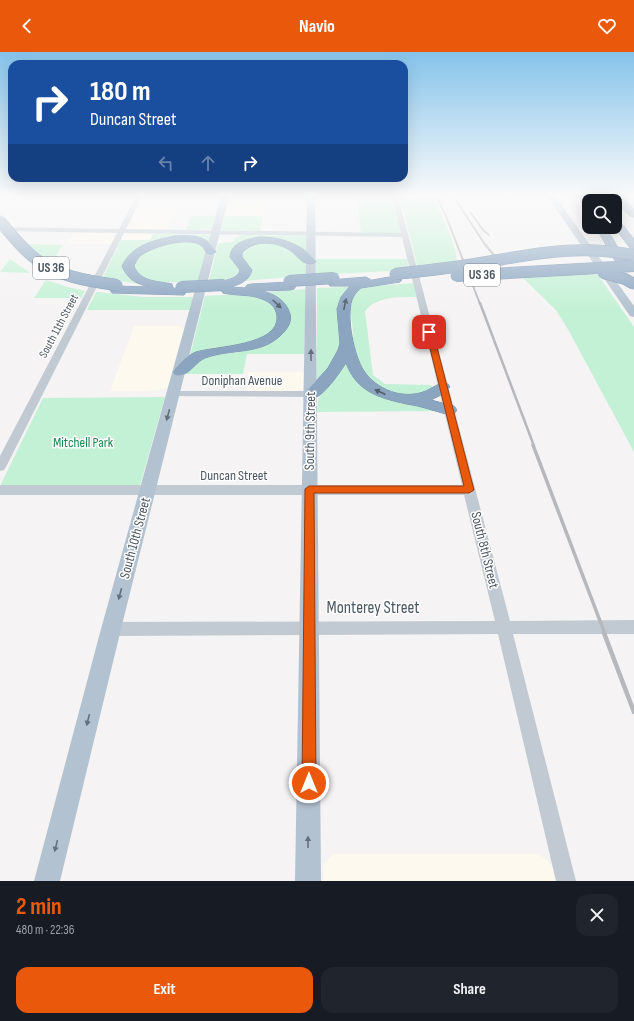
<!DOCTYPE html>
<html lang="en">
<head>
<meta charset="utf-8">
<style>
  body { margin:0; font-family:"Sofia Sans Condensed",sans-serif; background:#20242c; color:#f1f3f6; height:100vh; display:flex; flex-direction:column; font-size:15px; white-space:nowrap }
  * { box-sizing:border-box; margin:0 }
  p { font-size:13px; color:#9ea1a6 }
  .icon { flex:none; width:22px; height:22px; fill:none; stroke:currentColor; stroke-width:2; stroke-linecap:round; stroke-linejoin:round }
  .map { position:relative; height:829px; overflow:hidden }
  .drawer { display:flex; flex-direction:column; background:#171b24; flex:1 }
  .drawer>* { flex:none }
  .banner { position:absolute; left:8px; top:8px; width:400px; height:122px; border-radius:12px; box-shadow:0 4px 16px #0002; background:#1a4fa0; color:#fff; overflow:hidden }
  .tools { position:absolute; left:582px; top:142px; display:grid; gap:8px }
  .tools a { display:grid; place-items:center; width:40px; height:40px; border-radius:8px; background:#171b24; box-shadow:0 4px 16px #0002; font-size:20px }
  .pin { position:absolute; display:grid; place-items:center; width:34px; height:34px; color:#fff; margin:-17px; border-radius:8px; box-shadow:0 2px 6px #0006 }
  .me { position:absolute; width:44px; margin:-22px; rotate:0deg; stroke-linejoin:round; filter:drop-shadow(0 0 3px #0008) }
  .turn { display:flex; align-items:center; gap:14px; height:84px; padding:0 16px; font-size:18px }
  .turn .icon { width:52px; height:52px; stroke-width:2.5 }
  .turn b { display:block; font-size:28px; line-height:34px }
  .lanes { display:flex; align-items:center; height:38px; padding:0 16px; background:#0003; justify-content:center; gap:20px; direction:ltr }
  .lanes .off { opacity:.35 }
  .round { display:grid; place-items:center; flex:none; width:42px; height:42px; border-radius:12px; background:#20242c }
  .overview { display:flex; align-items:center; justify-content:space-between; height:68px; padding:0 16px }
  h1 { font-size:24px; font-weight:700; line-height:30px; color:#ea580c }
  .primary-button { display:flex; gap:8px; margin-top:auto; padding:8px 16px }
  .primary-button a { flex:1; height:46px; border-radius:12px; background:#ea580c; color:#fff; font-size:16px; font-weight:700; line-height:46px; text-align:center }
  .primary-button a+a { background:#20242c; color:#f1f3f6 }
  header { display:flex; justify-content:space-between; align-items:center; height:52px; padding:0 16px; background:#ea580c; color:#fff; font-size:18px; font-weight:700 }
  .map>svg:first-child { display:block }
  .commercial { fill:#fdf9ef }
  .green { fill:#c3f1d5 }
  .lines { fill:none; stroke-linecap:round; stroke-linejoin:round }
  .highway-casing { stroke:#7690ad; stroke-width:1 }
  .minor { fill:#c1cad2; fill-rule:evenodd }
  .major { fill:#b3c2d1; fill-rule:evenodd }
  .highway { fill:#8ba5c1; fill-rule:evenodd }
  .rail-far3 { stroke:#b5b8bd; stroke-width:2 }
  .rail-far2 { stroke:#b5b8bd; stroke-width:2.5 }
  .rail-far1 { stroke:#b5b8bd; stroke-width:3.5 }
  .rail { stroke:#b5b8bd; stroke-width:4.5 }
  .highway-bridge-casing { stroke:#7690ad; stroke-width:12; stroke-linecap:butt }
  .highway-bridge { stroke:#8ba5c1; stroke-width:11 }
  .oneway { fill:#505e6b }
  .oneway2 { fill:#64717d }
  .route { fill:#ea580c; stroke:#983908 }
  .labels { text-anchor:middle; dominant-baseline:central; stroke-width:3; stroke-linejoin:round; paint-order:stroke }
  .far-street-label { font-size:12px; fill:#4a5661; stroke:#fff }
  .shield { fill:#fff; stroke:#808990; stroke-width:1 }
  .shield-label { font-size:13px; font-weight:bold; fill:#4a5661 }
  .street-label { font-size:14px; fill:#4a5661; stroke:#fff }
  .park-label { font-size:14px; fill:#17864f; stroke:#fff }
  .near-street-label { font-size:17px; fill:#4a5661; stroke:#fff }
</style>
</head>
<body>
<header><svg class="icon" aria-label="back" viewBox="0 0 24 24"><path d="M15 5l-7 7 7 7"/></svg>Navio<svg class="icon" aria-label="heart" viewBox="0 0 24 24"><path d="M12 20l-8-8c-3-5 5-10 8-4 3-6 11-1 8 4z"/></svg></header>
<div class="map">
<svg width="634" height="829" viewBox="0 0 634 829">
  <rect width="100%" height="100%" fill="#f5f3f3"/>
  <!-- commercial -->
  <g class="commercial">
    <polygon points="228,152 265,152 263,164 225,164"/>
    <polygon points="138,156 176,156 167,178 127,177"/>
    <polygon points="74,181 112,181 116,183 111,192 67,192"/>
    <polygon points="124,182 153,182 150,188 121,188"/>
    <polygon points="134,274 179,274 184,276 184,278 170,334 164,337 148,339 110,339"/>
    <polygon points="248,320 304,320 304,334 302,337 296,339 246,339"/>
    <polygon points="334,802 537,802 548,808 554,818 557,829 323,829 323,813"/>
  </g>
  <!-- green -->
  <g class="green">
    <polygon points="357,144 384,144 385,147 394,147 401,180 398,182 361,181"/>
    <path d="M400 144H431C438 156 460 199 456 210L418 217Z"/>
    <polygon points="191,164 215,164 212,177 186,178"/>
    <polygon points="225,164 263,164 260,179 221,178"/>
    <path d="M153 182 207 183 210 185 208 191 202 188 155 190 124 215C125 225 132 228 140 232L102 227 121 188H150Z"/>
    <polygon points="242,183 306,184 306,201 278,188 242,192 241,218 239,218 237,223 228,228 213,228 212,229 209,229 218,192 227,190 229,191 236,188 233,187"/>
    <polygon points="187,189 200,191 206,199 198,229 158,231 135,223 133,208 157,193"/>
    <polygon points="266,190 285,194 304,210 306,214 306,224 242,229 239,199 246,193"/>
    <polygon points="25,192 63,193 54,206 40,205"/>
    <polygon points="10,207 30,221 0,220"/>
    <polygon points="316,207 407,207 409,218 316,223"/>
    <polygon points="589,222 598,223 634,275 634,400 569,279 556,258 523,226"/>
    <polygon points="46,228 68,235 85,239 81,246 34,246"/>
    <path d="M414 231 416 245C399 245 377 244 365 259L373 323 385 332 430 333 433 335 432 338 408 345 386 340 367 327 351 292C359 274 338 246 363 235Z"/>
    <polygon points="344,235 351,235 342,298 325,321 317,327 317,236"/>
    <path d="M306 237 304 302H247L243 322H186C194 296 230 306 249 297 262 290 274 281 286 273L268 241 269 240Z"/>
    <polygon points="96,240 144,245 193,245 190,258 87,258"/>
    <path d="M241 242C254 244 273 246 278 260 280 264 278 269 278 273L264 287 189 308 205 244Z"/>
    <polygon points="347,304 361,333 441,359 317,360 318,348 321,341"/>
    <polygon points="165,345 140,433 0,434 43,346"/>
  </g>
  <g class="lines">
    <defs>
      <g id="highway">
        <polygon points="578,144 588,144 591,149 589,149 589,156 586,155"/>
        <polygon points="610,144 621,144 634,157 634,165 630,164"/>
        <polygon points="615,167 619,168 634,187 634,197 630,196 614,175 615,175"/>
        <polygon points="596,175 606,175 624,206 634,210 634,217 616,210"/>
        <path d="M175 184C193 183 207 183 216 200L211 203 207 202C206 200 204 196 202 194 190 184 155 194 143 202 138 205 136 209 134 214 140 230 158 229 172 232L173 236 184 237 186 240 184 243 112 241 110 238 112 235 116 234 150 235C136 232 127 227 122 214 132 193 154 188 175 184Z"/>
        <path d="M260 185C281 185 303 192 316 210L314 212C303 215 297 202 288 197 274 189 253 188 242 201V205L252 218C249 229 240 232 231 235L245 236 247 233 251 232 290 230 294 231 296 234 294 237 290 238 262 239C274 242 286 248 290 262 292 269 288 276 283 281 262 304 232 296 205 306 194 311 188 326 175 323L173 320 175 317C181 310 188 303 196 300 215 294 280 294 277 264 276 255 270 250 262 247 250 242 236 244 223 241L221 238 222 236 218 233C224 226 237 229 240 218L230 205C231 190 248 187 260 185Z"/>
        <path d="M396 224 400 226 402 228 400 230 361 236C357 239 354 243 352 248 346 265 354 304 364 319 371 330 384 338 396 341 405 343 415 343 423 340 433 337 438 329 448 332L450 335 441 343 431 348 454 354 457 358 454 362 449 363C435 359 421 354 407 352 379 346 357 340 346 311 340 320 326 341 315 346 312 347 309 346 306 345L304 342 328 316 338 298 340 291 337 257 341 245 350 234H330L328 231 330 228 366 225 371 228Z"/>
      </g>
    </defs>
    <!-- highway casing -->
    <use href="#highway" class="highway-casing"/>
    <!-- minor -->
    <g class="minor">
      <polygon points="136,144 142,144 126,177 401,181 392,144 398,144 510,569 634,568 634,582 513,582 576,829 556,829 498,582 111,584 106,582 103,577 106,572 111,570 495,569 464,443 0,443 0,433 462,433 402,185 124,181 6,415 4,418 0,419 0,404 117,181 0,179 0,175 119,177"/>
      <polygon points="173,339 311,339 316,342 311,345 169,344 168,342"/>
    </g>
    <!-- major -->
    <g class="major">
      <polygon points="221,144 229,144 121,577 60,829 34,829 101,577"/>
      <polygon points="307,144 315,144 321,829 295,829"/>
      <polygon points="547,144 555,144 634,254 634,265 630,264"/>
    </g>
    <!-- highway -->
    <use href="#highway" class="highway"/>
    <!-- rail-far3 -->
    <g class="rail-far3">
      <polyline points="436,144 446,164 480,252"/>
      <polyline points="453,144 484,191 502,213"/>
      <polyline points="471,161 483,178 489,183"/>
    </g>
    <!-- rail-far2 -->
    <polyline class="rail-far2" points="480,251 534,394"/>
    <!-- rail-far1 -->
    <polyline class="rail-far1" points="533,393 605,582"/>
    <!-- rail -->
    <polyline class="rail" points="604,581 634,660"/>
    <defs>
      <g id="highway-bridge">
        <path d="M0 169C10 181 19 193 31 203 54 224 87 229 117 233"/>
        <polyline points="603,221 625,227 634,232"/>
        <path d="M395 222C423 219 452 216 480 211 535 202 578 192 634 203"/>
        <polyline points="456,224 634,214"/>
        <polyline points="289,229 334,226"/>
        <polyline points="181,235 224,233"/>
      </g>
    </defs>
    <!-- highway-bridge casing -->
    <use href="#highway-bridge" class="highway-bridge-casing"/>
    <!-- highway-bridge -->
    <use href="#highway-bridge" class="highway-bridge"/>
  </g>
  <!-- one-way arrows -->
  <defs><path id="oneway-solid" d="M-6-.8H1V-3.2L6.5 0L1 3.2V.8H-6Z"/></defs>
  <g class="oneway">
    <use href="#oneway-solid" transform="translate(277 252) rotate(44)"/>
    <use href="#oneway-solid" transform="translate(345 252) rotate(-78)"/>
    <use href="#oneway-solid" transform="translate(380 340) rotate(-155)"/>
  </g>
  <g class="oneway2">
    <use href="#oneway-solid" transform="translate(311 303) rotate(-90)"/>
    <use href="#oneway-solid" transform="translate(168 363) rotate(105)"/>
    <use href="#oneway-solid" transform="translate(120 542) rotate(105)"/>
    <use href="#oneway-solid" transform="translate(88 668) rotate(104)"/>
    <use href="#oneway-solid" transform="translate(308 790) rotate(-90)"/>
    <use href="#oneway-solid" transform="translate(56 794) rotate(104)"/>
  </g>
  <!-- sky -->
  <linearGradient id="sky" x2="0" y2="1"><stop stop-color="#85c3ea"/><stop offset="0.55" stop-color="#fafafa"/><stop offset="1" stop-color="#fafafa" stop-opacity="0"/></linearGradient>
  <rect width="634" height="260" fill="url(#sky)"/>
  <!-- route -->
  <polygon class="route" points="429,278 433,280 474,438 469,441 314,441 316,731 314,736 309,738 304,736 302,731 305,437 309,434 464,434 426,280"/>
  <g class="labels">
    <!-- far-street labels -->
    <g class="far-street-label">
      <text transform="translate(59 274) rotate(-62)">South 11th Street</text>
    </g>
    <!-- shield labels -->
    <g class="shield">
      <rect x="33" y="205" width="36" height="22" rx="3"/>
      <rect x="464" y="212" width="36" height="22" rx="3"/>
    </g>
    <g class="shield-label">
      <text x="51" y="216">US 36</text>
      <text x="482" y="223">US 36</text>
    </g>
    <!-- street labels -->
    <g class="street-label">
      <text x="242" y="328">Doniphan Avenue</text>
      <text transform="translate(310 379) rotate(-89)">South 9th Street</text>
      <text x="234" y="423">Duncan Street</text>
      <text transform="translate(135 486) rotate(-75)">South 10th Street</text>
      <text transform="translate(485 498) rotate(76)">South 8th Street</text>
    </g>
    <!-- park labels -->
    <g class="park-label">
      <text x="83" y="390">Mitchell Park</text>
    </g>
    <!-- near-street labels -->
    <g class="near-street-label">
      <text x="373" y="556">Monterey Street</text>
    </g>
  </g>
</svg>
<div class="tools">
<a><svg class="icon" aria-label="search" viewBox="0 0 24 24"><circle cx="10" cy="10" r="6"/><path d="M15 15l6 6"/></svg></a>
</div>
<div class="pin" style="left:429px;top:280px;background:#d93025"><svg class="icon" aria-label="arrive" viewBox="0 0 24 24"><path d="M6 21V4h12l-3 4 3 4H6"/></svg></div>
<svg class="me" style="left:309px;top:731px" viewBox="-20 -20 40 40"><circle r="17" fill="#ea580c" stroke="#fff" stroke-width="3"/><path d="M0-11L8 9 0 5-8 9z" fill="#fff"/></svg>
<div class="banner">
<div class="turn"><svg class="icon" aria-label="right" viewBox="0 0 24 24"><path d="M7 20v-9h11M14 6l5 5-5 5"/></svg><div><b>180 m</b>Duncan Street</div></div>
<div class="lanes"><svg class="icon off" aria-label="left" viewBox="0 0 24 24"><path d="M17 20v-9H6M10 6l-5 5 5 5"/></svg><svg class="icon off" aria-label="ahead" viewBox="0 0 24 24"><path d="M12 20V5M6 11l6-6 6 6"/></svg><svg class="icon" aria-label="right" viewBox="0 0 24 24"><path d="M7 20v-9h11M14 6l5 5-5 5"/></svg></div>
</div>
</div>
<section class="drawer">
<div class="overview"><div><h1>2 min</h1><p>480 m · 22:36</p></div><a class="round"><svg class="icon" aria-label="close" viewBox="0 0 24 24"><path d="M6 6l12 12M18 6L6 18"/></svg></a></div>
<div class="primary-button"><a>Exit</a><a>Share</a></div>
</section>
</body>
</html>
